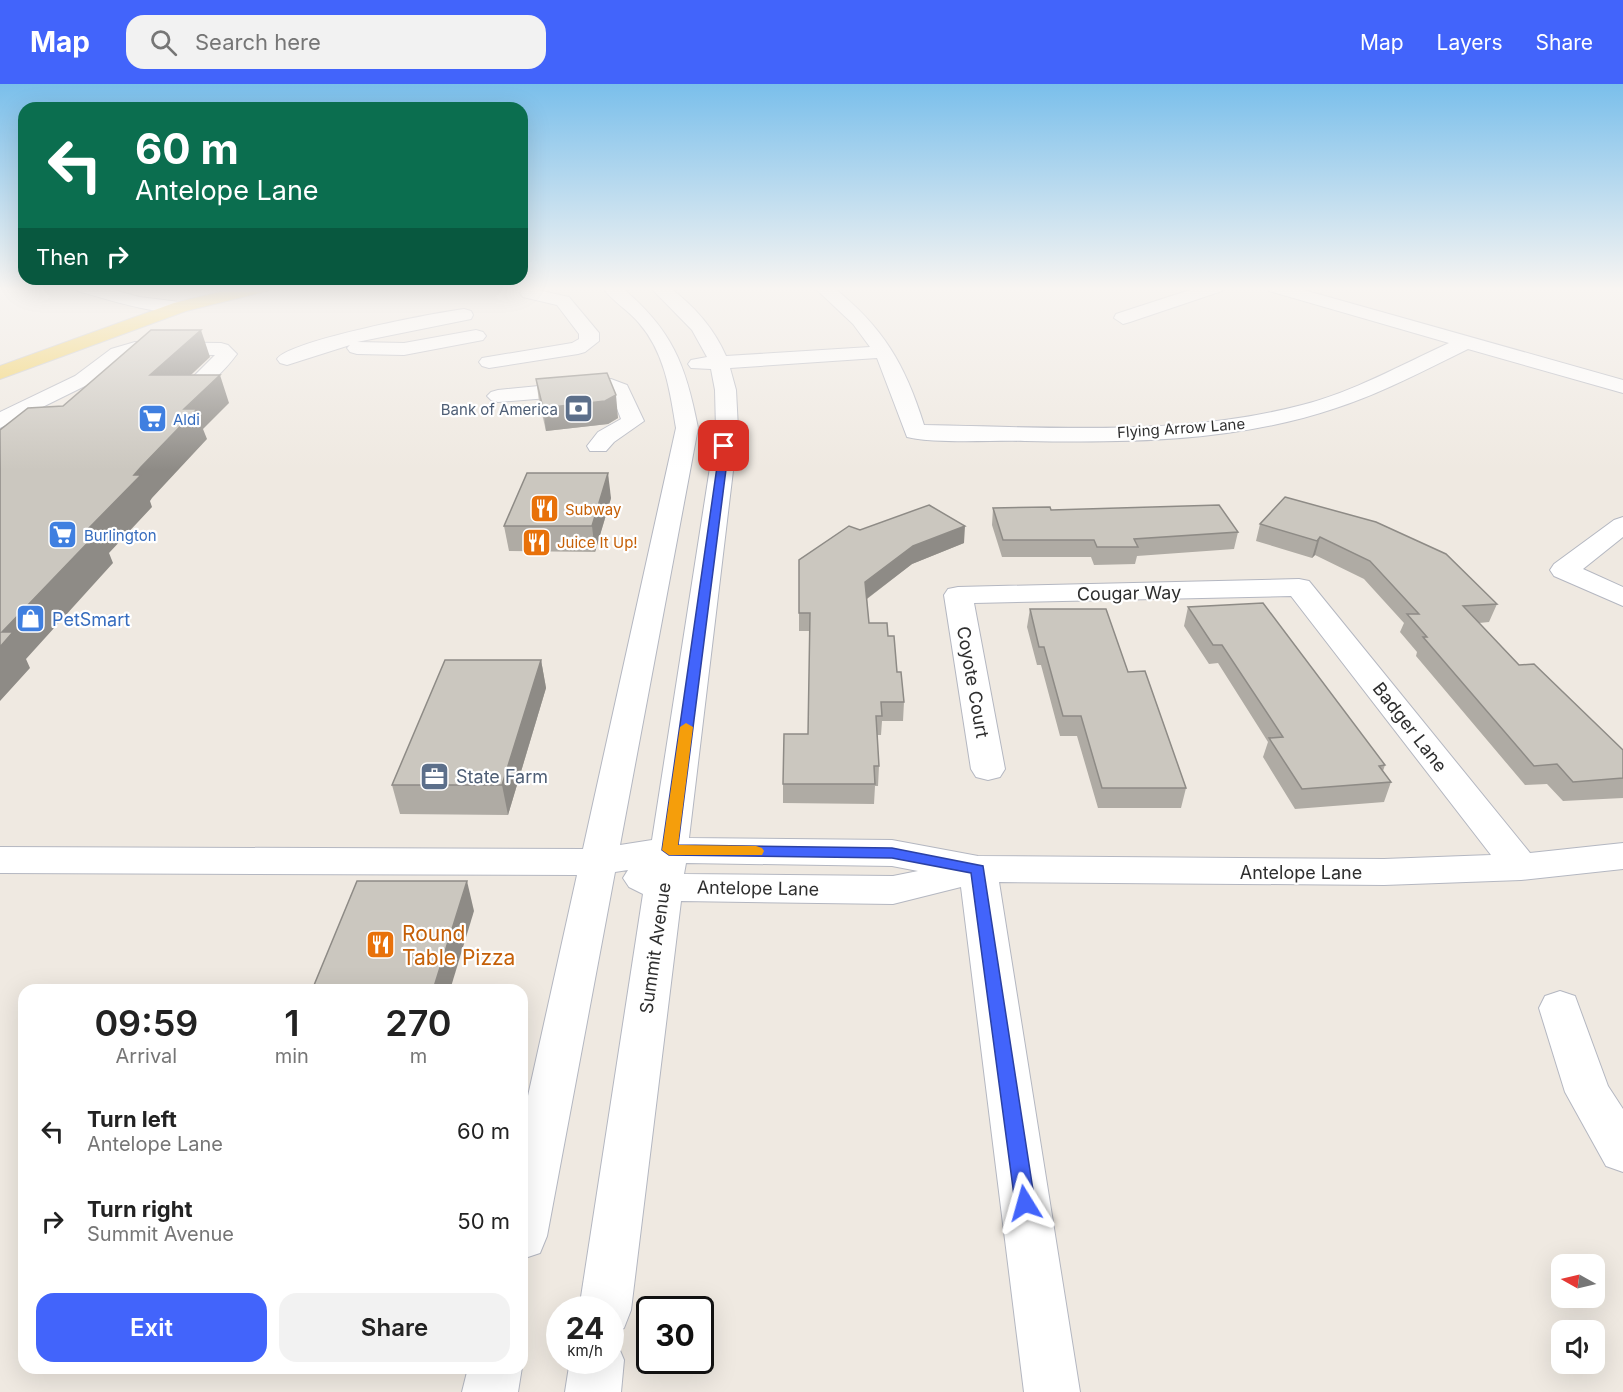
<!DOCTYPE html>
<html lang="en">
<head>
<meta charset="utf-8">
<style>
  body { margin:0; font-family:Inter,sans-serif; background:#f2f2f2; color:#222; height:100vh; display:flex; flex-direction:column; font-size:22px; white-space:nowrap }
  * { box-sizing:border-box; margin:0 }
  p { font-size:20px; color:#767676 }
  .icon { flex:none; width:33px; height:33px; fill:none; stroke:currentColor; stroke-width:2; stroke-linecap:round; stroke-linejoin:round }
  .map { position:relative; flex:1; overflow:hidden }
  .details { position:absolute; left:18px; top:900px; width:510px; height:390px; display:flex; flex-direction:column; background:#fff; border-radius:18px; box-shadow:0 6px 24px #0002 }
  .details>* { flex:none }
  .guide { position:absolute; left:18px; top:18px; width:510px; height:183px; border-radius:18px; box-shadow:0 6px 24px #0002; background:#0b6e4f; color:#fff; overflow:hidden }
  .needle { width:39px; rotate:278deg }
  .buttons { position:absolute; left:1551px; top:1170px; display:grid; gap:12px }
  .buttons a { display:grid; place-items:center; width:54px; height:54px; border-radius:12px; background:#fff; box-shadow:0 6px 24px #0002; font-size:30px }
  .speed { position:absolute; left:546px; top:1212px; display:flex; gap:12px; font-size:30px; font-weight:700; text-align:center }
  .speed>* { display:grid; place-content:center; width:78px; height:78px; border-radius:50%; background:#fff; box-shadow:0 6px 24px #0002; line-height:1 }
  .speed small { font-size:15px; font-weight:400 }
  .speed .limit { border:3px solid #111; border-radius:9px; background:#fff; color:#111 }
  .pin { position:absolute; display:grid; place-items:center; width:51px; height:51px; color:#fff; margin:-26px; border-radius:12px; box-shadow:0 3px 9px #0006 }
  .me { position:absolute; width:66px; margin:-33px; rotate:352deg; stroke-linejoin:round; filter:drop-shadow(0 0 4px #0008) }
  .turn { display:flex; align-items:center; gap:21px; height:126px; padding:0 18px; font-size:27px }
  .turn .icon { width:78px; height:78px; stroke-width:2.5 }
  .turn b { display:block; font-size:42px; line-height:51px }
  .then { display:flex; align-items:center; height:57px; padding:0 18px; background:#0003; gap:12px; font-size:22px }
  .eta { display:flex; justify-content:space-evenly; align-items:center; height:102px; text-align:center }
  .eta b { font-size:36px; font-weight:600; line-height:42px }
  .cta { display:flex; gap:12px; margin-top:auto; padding:12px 18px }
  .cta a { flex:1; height:69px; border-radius:18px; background:#4264fb; color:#fff; font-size:24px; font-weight:600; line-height:69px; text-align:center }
  .cta a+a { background:#f2f2f2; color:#222 }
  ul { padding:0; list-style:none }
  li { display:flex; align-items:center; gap:18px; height:90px; padding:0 18px }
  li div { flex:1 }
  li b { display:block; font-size:22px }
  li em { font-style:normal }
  header { display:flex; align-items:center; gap:36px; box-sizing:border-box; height:84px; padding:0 30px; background:#4264fb; color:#fff }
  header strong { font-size:28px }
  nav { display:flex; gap:33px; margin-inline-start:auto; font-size:21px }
  .search { width:420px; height:54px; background:#f2f2f2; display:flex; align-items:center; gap:15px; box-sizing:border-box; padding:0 21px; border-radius:18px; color:#767676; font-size:22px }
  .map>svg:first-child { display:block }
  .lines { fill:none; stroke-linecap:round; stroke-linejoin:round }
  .minor-casing { stroke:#b4b7c1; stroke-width:2 }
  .major-casing { stroke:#c9c9c9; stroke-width:2 }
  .minor { fill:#fff; fill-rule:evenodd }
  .major { fill:#f2d163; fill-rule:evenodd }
  .wall { fill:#afaba4 }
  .shaded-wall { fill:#8e8b86 }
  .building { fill:#cbc7bf; stroke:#8e8b86; stroke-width:1.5 }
  .route { fill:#4264fb; stroke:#2b41a3; stroke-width:1.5 }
  .slow { fill:#f59e0b }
  .labels { text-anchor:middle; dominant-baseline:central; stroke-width:4.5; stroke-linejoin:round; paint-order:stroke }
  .far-service-label { font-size:15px; fill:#4e5e75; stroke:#fff; text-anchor:end }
  .far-shop-label { font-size:15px; fill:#366cbe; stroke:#fff; text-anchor:start }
  .far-street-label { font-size:15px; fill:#2e2e2e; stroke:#fff }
  .far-food-label { font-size:15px; fill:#c56008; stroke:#fff; text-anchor:start }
  .street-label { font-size:18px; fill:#2e2e2e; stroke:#fff }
  .shop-label { font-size:18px; fill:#366cbe; stroke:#fff; text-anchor:start }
  .service-label { font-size:18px; fill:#4e5e75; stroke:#fff; text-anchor:start }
  .near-food-label { font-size:21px; fill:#c56008; stroke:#fff; text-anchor:start }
</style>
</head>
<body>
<header>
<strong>Map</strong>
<div class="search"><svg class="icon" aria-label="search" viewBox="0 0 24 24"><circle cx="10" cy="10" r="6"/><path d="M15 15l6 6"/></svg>Search here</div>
<nav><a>Map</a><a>Layers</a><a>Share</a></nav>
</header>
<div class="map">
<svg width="1623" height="1308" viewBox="0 0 1623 1308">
  <rect width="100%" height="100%" fill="#efe9e1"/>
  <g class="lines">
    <defs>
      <g id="minor">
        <path d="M75 203H103L139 213 180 218 189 223C178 239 96 212 78 207Z"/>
        <path d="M602 203H621C672 245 686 281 698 344L620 761 652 756 716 345 715 306 711 285 691 284 688 280 691 276 707 273 692 246 650 203H669C693 221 714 244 726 272L870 263 853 240 817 206 819 203H833C883 243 905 280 924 341 1050 343 1179 353 1302 321 1353 308 1401 281 1449 259L1269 207 1266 203H1293L1623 296V309L1468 265C1425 286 1382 309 1336 324 1236 358 1129 359 1025 357 993 356 937 360 907 353L877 274 730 284 736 306 738 345 689 754 892 756 978 772 1384 775 1491 771 1291 512 974 519 1005 685 1000 693 988 696 976 693 971 685 944 511 948 505 958 503 1299 495 1309 497 1530 769 1623 759V785L1521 796 1384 801 999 798 1080 1308H1024L961 803 893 820 681 817 631 1226 624 1244 610 1250V1226H579L643 810 629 803 623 794 628 786 615 788 547 1152 540 1169 522 1175V1039L577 791 0 789V763L583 765 676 344C670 307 665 269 639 239 628 226 612 217 602 203ZM686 779 892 782 918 787 893 792 684 790Z"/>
        <polygon points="1199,203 1225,203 1222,207 1130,238 1123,240 1114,234 1116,230"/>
        <polygon points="529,204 569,213 599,249 599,257 585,268 578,270 489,284 482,282 479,278 482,274 572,259 579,255 579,250 557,221 523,213 520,209 523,205"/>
        <path d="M464 225 471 227 473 231 471 235 357 258 404 259 476 246 483 248 486 252 483 256 404 271 357 270 350 268 347 264 350 261 287 281 280 279 277 275C290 256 435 229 464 225Z"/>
        <path d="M135 258 221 259 228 261 237 270C227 283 210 305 193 300L190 296 215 271 136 270 125 273 89 300 0 344V328L75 292 111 265Z"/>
        <polygon points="611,295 627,301 644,337 614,358 606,367 590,367 587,362 598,348 621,335 611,309 498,318 491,316 487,312 491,308 498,306"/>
        <polygon points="1623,433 1623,453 1583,485 1623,503 1623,522 1554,492 1550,486 1554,480 1614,436"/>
        <polygon points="1560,907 1575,912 1608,1002 1623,1025 1623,1088 1606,1082 1565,1008 1539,924 1545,912"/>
        <polygon points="610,1254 616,1257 624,1276 621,1308 565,1308 570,1276 610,1276"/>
        <polygon points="468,1284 522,1283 518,1308 462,1308"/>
      </g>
      <polygon id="major" points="241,203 270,203 267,207 186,227 0,295 0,282 174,219"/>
    </defs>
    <!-- minor casing -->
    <use href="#minor" class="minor-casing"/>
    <!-- major casing -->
    <use href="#major" class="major-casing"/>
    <!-- minor -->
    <use href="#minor" class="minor"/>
    <!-- major -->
    <use href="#major" class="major"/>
  </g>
  <!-- wall -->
  <g class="wall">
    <polygon points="536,295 618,334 608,340 546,347 539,317"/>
    <polygon points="1285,413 1497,520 1489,538 1479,539 1519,581 1623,666 1623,714 1563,717 1547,700 1525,701 1416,572 1417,568 1400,548 1404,539 1364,495 1315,471 1312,474 1256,457 1260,440"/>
    <polygon points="611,414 595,468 509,467 504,442"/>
    <polygon points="993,424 1051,426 1238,448 1234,465 1137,472 1135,480 1094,481 1091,473 1002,473 992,441"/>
    <polygon points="860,446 964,459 912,480 867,515 869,539 888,552 904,618 903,637 882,637 881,651 877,651 879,682 878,702 875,702 874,720 783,719 783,700 808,650 810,547 799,547 799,476"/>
    <polygon points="1188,523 1385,681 1383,687 1391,698 1384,718 1295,725 1263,673 1268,658 1218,579 1209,580 1184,542"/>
    <polygon points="1030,525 1128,588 1186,704 1181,724 1098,724 1077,652 1060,652 1041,581 1037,581 1027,543"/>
    <polygon points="541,576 546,604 508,731 400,730 392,701"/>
  </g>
  <!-- shaded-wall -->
  <g class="shaded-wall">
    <polygon points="201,246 210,273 160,320 150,291"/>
    <polygon points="220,291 229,319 203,345 207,355 152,414 150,417 152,423 109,469 113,479 26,575 30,584 0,617 0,563 2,548 87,446 184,325"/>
    <polygon points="616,311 618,334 608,340 546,347 543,324"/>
    <polygon points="608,389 611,414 595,468 592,442"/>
    <polygon points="965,442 964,459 912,480 865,516 865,498 913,462"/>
    <polygon points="1320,453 1315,471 1312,474 1317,457"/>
    <polygon points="541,576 546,604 508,731 502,701"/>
    <polygon points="467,797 474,827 450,906 433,906"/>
  </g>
  <!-- building -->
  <g class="building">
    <polygon points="151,246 201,246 150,291 220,291 184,325 197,325 141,383 134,391 141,391 87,446 100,446 2,548 13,548 0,563 0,346 28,324 63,322"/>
    <polygon points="607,289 616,311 605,317 543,324 536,295"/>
    <polygon points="527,389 608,389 592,442 504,442"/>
    <polygon points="1285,413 1376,438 1446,470 1497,520 1463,522 1519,581 1534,580 1623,666 1623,694 1573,698 1557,680 1534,682 1423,553 1427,553 1407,530 1419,530 1370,477 1320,453 1317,457 1260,440"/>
    <polygon points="929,421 965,442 913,462 865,498 869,539 887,539 888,552 894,552 897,588 901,588 904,618 881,618 882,632 876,632 879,682 874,682 875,700 783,700 784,650 808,650 810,529 799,529 799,476 849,442 860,446"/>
    <polygon points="1219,421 1238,448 1134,455 1138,463 1097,463 1094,456 1003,456 993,424 1050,423 1051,426"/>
    <polygon points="1263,519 1385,681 1379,682 1391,698 1302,705 1269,654 1283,653 1222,561 1213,561 1188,523"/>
    <polygon points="1030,525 1106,525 1128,588 1145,587 1186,704 1102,704 1081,632 1063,632 1044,563 1039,563"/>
    <polygon points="445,576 541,576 502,701 392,701"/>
    <polygon points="357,797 467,797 433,906 312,906"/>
  </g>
  <!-- sky -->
  <linearGradient id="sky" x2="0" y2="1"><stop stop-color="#7abfeb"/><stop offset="0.53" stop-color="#f8f5f2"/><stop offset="1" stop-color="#f8f5f2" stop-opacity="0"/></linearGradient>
  <rect width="1623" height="386" fill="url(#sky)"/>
  <!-- route -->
  <polygon class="route" points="724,359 729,362 678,761 892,764 983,782 1035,1119 1032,1125 1025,1128 1018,1125 1015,1119 971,789 892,774 669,771 662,766 720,362"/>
  <!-- slow -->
  <polygon class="slow" points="686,639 693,643 678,761 756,762 762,764 764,767 762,771 669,771 662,766 680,643"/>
  <!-- icons -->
  <defs>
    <symbol id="bank-square" viewBox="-11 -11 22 22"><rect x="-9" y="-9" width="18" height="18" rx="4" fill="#5c6f8a" stroke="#fff"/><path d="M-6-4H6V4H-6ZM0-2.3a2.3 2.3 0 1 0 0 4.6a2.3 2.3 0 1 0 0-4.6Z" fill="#fff"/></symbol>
    <symbol id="supermarket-square" viewBox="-11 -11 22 22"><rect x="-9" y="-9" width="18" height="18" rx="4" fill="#3f7fe0" stroke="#fff"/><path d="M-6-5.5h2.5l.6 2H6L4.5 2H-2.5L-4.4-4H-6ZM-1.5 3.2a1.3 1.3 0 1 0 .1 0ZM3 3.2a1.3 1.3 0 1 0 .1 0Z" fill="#fff"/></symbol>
    <symbol id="restaurant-square" viewBox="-11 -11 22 22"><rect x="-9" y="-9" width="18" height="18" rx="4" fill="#e8710a" stroke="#fff"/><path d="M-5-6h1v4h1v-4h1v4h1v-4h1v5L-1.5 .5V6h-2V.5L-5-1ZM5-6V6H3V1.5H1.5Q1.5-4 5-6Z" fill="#fff"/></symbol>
    <symbol id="shop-square" viewBox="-11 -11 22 22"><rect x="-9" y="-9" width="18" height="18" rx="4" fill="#3f7fe0" stroke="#fff"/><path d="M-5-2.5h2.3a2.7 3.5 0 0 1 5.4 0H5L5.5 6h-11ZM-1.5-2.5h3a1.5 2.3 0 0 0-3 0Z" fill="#fff"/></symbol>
    <symbol id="office-square" viewBox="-11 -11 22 22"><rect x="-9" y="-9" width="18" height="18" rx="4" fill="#5c6f8a" stroke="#fff"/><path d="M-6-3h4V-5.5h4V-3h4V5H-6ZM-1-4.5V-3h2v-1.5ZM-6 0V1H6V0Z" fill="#fff"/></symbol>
  </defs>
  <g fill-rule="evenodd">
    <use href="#bank-square" x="562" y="308" width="33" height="33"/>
    <use href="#supermarket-square" x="136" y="318" width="33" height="33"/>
    <use href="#restaurant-square" x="528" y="408" width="33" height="33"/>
    <use href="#supermarket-square" x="46" y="434" width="33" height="33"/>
    <use href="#restaurant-square" x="520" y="442" width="33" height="33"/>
    <use href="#shop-square" x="14" y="518" width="33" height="33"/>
    <use href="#office-square" x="418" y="676" width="33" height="33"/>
    <use href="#restaurant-square" x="364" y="844" width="33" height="33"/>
  </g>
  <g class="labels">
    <!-- far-service labels -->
    <g class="far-service-label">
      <text x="558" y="325">Bank of America</text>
    </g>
    <!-- far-shop labels -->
    <g class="far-shop-label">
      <text x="173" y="335">Aldi</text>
      <text x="84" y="451">Burlington</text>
    </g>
    <!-- far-street labels -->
    <g class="far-street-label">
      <text transform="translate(1181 344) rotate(-4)">Flying Arrow Lane</text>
    </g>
    <!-- far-food labels -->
    <g class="far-food-label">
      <text x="565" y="425">Subway</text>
      <text x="557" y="458">Juice It Up!</text>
    </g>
    <!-- street labels -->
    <g class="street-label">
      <text transform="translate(1129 509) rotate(-1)">Cougar Way</text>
      <text transform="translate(973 598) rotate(80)">Coyote Court</text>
      <text transform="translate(1410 643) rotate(52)">Badger Lane</text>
      <text x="1301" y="788">Antelope Lane</text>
      <text transform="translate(758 804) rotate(1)">Antelope Lane</text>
      <text transform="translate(655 864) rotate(-82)">Summit Avenue</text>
    </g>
    <!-- shop labels -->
    <g class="shop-label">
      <text x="52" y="535">PetSmart</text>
    </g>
    <!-- service labels -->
    <g class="service-label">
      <text x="456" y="692">State Farm</text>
    </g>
    <!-- near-food labels -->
    <g class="near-food-label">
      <text x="402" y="849">Round<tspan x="402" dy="24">Table Pizza</tspan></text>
    </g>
  </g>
</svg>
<div class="buttons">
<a><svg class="needle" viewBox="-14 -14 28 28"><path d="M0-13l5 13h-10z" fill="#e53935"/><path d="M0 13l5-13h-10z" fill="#767676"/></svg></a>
<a><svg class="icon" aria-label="sound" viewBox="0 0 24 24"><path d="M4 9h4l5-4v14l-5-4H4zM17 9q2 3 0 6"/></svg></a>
</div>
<div class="speed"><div>24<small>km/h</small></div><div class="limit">30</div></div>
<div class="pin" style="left:724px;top:362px;background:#d93025"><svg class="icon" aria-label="arrive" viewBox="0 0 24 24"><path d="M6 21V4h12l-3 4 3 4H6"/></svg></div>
<svg class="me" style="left:1025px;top:1119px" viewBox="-20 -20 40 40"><path d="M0-17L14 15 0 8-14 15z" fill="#4264fb" stroke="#fff" stroke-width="4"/></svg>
<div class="guide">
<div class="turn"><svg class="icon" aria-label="left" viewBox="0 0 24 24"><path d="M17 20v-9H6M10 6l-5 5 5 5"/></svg><div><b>60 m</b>Antelope Lane</div></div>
<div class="then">Then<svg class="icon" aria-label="right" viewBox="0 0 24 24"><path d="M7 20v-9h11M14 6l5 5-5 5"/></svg></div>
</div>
<section class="details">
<div class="eta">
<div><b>09:59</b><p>Arrival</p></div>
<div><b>1</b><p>min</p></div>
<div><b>270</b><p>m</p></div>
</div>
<ul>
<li><svg class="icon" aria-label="left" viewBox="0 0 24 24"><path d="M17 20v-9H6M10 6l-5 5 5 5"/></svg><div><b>Turn left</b><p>Antelope Lane</p></div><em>60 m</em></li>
<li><svg class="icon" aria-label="right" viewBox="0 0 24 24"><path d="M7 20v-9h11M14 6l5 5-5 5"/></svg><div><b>Turn right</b><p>Summit Avenue</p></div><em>50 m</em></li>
</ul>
<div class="cta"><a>Exit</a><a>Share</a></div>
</section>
</div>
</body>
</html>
